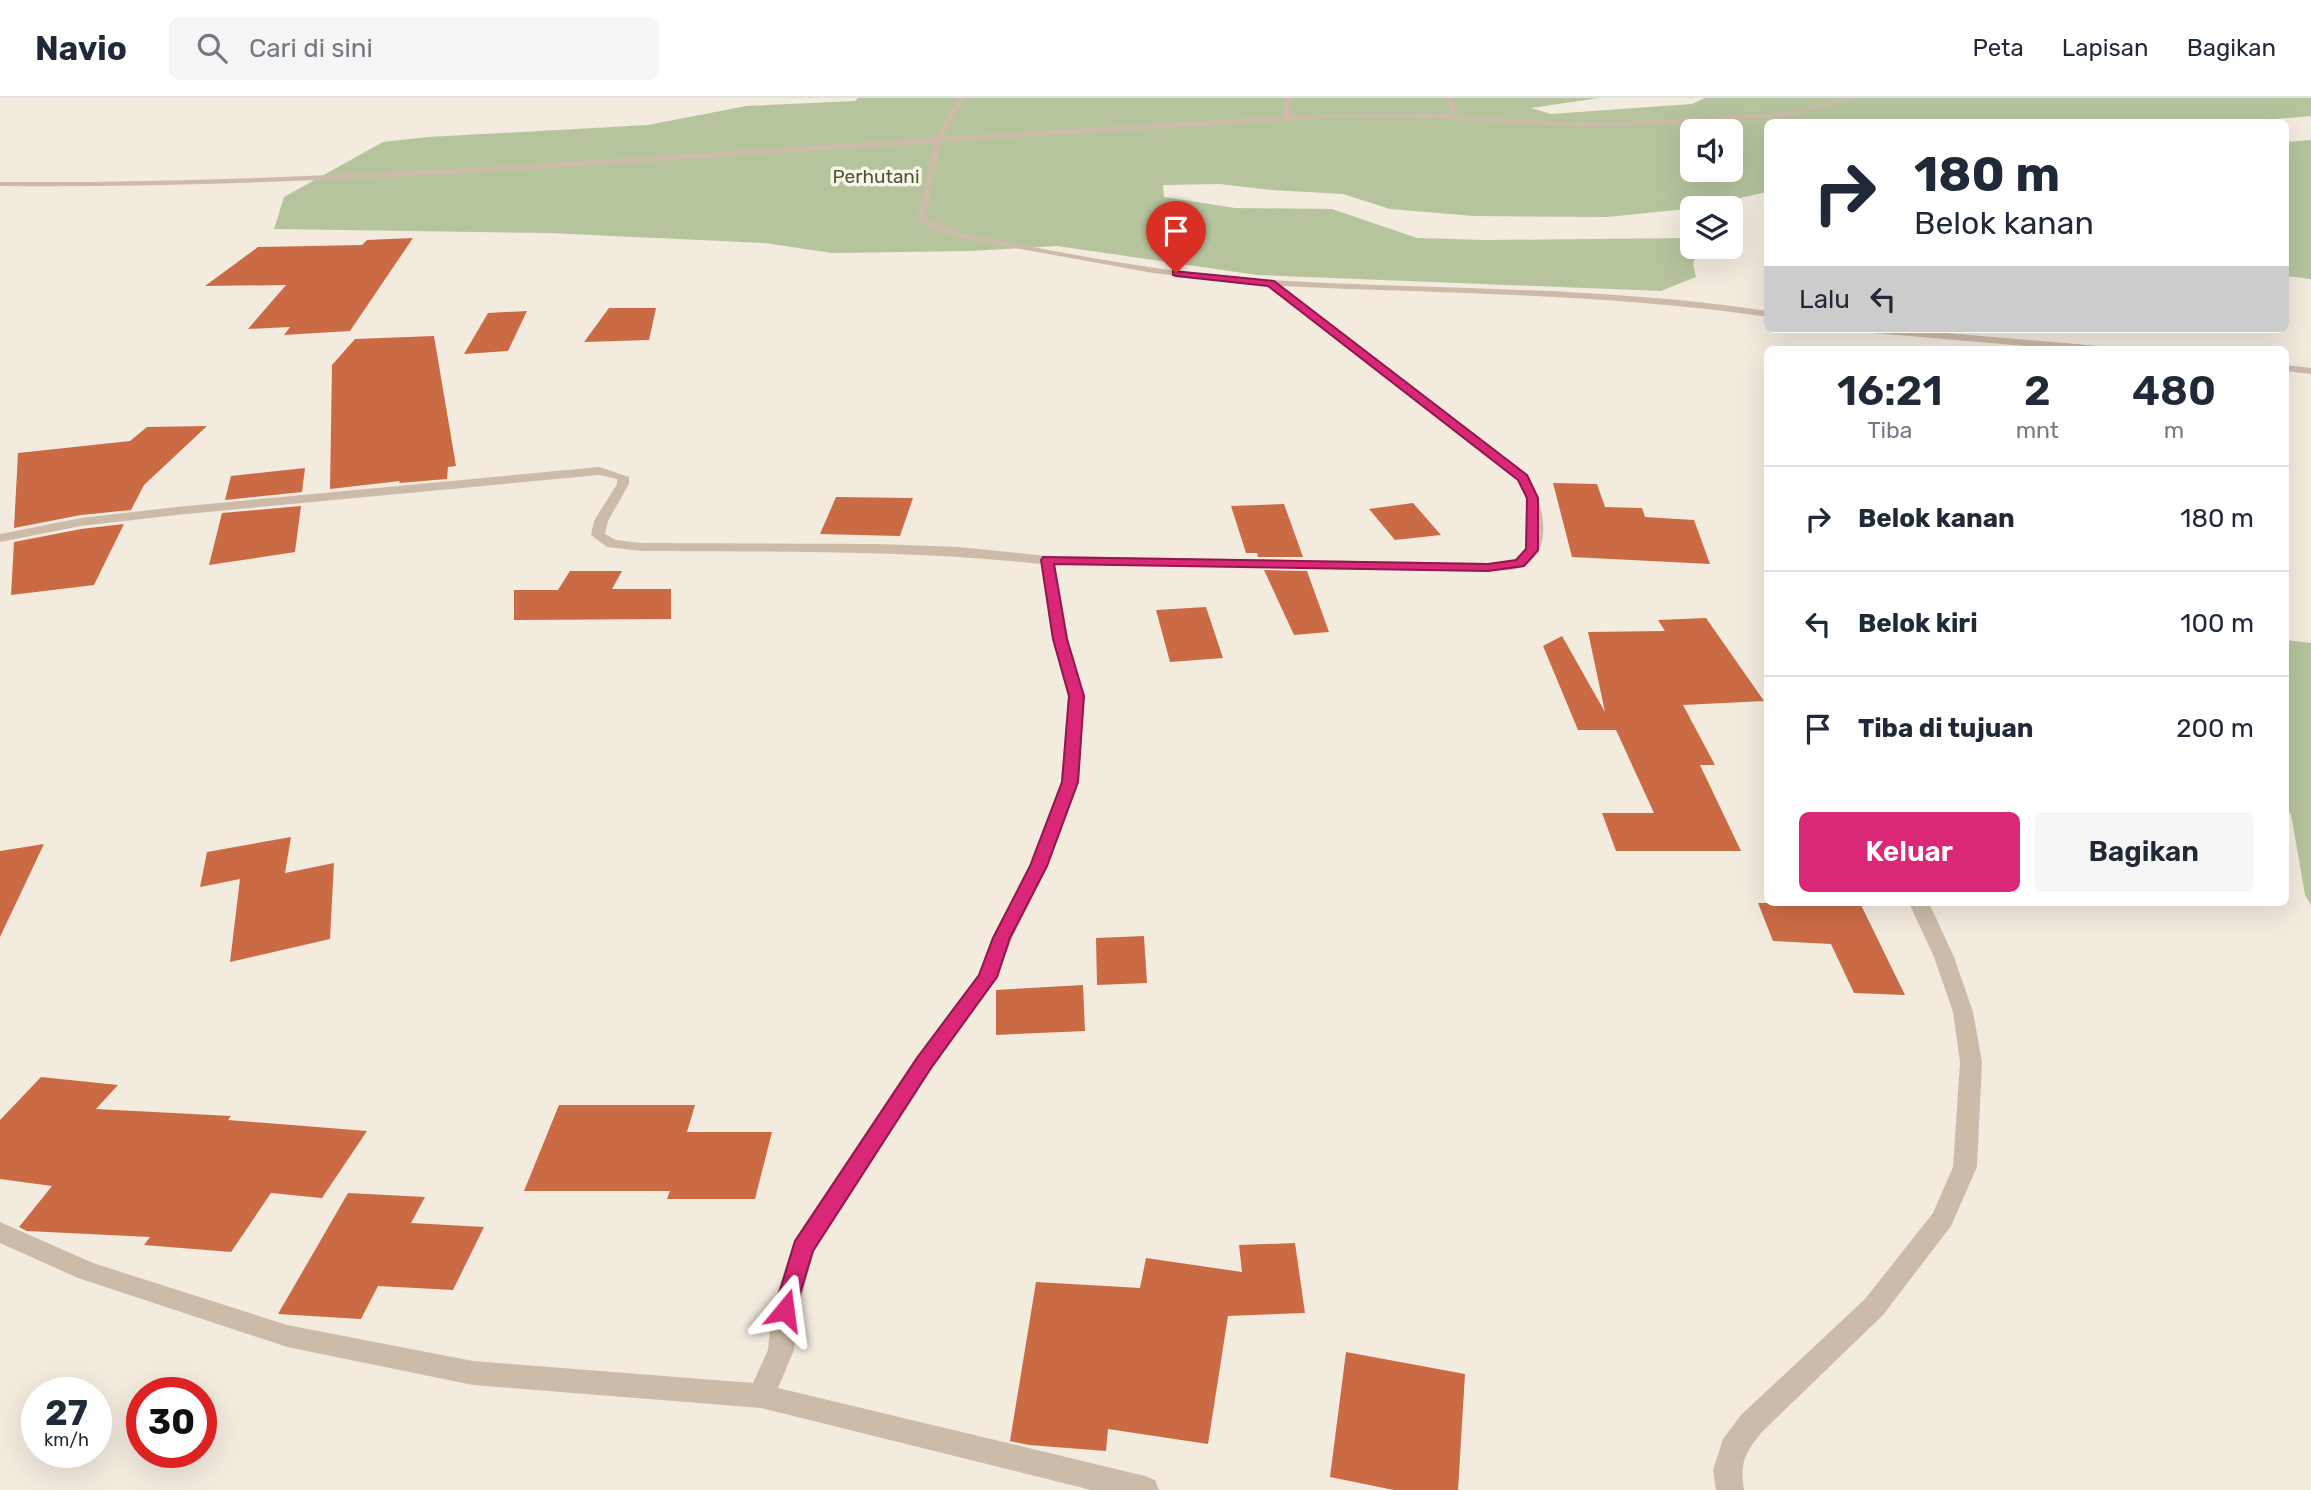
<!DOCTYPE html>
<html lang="id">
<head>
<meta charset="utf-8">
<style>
  body { margin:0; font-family:Rubik,sans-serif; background:#f6f6f7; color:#1f2937; height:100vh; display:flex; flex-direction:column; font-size:26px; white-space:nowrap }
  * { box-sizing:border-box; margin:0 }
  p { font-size:23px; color:#747a83 }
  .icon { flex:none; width:38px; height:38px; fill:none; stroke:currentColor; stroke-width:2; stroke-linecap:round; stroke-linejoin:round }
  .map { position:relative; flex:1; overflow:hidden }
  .drawer { position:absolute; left:1764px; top:248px; width:525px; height:560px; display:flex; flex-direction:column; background:#fff; border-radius:10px; box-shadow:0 7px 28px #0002 }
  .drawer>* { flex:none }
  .banner { position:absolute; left:1764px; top:21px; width:525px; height:214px; border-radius:10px; box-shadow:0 7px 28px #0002; background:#fff; color:#1f2937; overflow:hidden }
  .tools { position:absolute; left:1680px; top:21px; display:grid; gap:14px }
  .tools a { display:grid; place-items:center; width:63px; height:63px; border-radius:10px; background:#fff; box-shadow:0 7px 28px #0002; font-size:35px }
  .speed { position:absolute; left:21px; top:1279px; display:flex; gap:14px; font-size:35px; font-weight:700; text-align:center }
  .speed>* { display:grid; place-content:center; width:91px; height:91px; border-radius:50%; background:#fff; box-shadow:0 7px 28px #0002; line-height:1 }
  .speed small { font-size:18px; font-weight:400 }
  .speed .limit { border:10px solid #d22; background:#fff; color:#111 }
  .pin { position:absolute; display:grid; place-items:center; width:60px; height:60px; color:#fff; margin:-72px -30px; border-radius:50% 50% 50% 0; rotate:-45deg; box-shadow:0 0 7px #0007 }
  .pin .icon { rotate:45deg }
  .me { position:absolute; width:77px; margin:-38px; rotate:16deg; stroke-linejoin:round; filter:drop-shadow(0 0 5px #0008) }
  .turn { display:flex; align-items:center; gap:24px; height:147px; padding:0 35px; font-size:32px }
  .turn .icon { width:91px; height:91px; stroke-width:2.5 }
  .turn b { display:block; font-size:49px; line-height:60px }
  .then { display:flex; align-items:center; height:66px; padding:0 35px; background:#0003; gap:14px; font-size:26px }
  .eta { display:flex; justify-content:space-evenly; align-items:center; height:119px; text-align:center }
  .eta b { font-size:42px; font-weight:600; line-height:49px }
  .button { display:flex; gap:14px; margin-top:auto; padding:14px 35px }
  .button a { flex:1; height:80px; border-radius:10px; background:#db2777; color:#fff; font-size:28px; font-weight:600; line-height:80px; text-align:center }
  .button a+a { background:#f6f6f7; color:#1f2937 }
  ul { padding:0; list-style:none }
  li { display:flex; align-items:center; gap:21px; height:105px; padding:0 35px; border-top:2px solid #e0e1e3 }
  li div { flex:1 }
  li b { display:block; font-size:26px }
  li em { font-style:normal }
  header { display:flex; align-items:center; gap:42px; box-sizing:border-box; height:98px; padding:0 35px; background:#fff; border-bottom:2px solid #e0e1e3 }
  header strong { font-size:33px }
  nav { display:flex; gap:38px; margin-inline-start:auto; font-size:24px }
  .search { width:490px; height:63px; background:#f6f6f7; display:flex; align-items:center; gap:18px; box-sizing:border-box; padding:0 24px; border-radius:10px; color:#747a83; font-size:26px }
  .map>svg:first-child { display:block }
  .green { fill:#b6c49e; fill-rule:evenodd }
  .building { fill:#cb6b46 }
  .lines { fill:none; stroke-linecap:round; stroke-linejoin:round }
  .minor { fill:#cdbbaa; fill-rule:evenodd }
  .route { fill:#db2777; stroke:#8e194d; stroke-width:2 }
  .labels { text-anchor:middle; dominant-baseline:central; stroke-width:7; stroke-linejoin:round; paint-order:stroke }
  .far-park-label { font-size:19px; fill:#475a2c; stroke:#fbf5ec }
</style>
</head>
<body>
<header>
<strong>Navio</strong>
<div class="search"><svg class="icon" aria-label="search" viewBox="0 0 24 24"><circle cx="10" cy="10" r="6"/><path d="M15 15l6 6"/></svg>Cari di sini</div>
<nav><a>Peta</a><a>Lapisan</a><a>Bagikan</a></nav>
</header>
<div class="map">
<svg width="2311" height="1392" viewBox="0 0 2311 1392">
  <rect width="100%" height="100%" fill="#f4ebdf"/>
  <!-- green -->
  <g class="green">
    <path d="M858 0H1599L1531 10 1551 16 1692 6 1705 0H2311V18L2241 24H1768L1767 94 1696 110 1607 119 1474 118 1390 111 1343 96 1271 92 1220 86 1163 87 1164 99 1235 110 1332 111 1417 140 1487 142 1688 140 1692 143V149H1699L1693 166 1696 179 1661 193 1257 177 1057 148 971 153 832 155 765 145 548 135 274 131 284 99 383 44 428 39 648 27 746 8 855 3ZM1692 33H1731V72H1692Z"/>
    <polygon points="2311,42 2311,181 2286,178 2286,44"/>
    <polygon points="2286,542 2311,545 2311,807 2305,797 2291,716 2286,710"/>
  </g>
  <!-- building -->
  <g class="building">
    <polygon points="413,140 350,233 284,237 290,229 248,231 286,187 205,188 258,149 362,147 367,142"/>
    <polygon points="609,210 656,210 649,242 584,244"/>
    <polygon points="527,213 508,253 464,256 488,215"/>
    <polygon points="434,238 456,368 448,369 447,381 399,385 400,383 330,391 332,267 355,241"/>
    <polygon points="207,328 144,387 131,412 81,417 14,430 18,355 130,343 147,329"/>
    <polygon points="305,370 302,394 225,402 231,378"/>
    <polygon points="1553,385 1597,386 1605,409 1642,410 1645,419 1694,422 1710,466 1572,459"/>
    <polygon points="836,399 913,400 900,438 820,436"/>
    <polygon points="1413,405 1441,437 1395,442 1369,411"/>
    <polygon points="1284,406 1303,459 1258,459 1257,455 1246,455 1231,408"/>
    <polygon points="301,408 295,454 209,467 222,415"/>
    <polygon points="124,426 94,487 11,497 14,444 81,431"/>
    <polygon points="1264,472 1307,473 1329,534 1294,537"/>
    <polygon points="570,473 622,473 612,491 671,491 671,521 514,522 514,492 558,492"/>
    <polygon points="1206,509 1223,560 1170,564 1156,512"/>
    <polygon points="1706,520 1764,603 1683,607 1715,667 1700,667 1741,753 1616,753 1602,715 1654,715 1616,632 1578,632 1543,548 1562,538 1605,614 1588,534 1665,533 1658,522"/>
    <polygon points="291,739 285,775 334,765 330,841 230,864 240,781 200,789 207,754"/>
    <polygon points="44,746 0,839 0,753"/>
    <polygon points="1758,805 1860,805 1905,897 1854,895 1831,846 1773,843"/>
    <polygon points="1144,838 1147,885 1097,887 1096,840"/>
    <polygon points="1083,887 1085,933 996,937 996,892"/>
    <polygon points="41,979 118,987 96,1011 231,1018 228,1022 367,1033 322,1100 271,1095 231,1154 144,1147 150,1139 27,1133 19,1129 52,1088 0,1081 0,1022"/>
    <polygon points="559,1007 695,1007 687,1034 772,1034 755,1101 667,1101 670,1093 524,1093"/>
    <polygon points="348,1095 425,1099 411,1125 484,1129 453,1192 378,1188 361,1221 278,1216"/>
    <polygon points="1295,1145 1305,1215 1228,1218 1208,1346 1108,1331 1106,1353 1029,1347 1010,1343 1036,1184 1140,1190 1146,1160 1242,1174 1239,1147"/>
    <polygon points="1346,1254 1465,1276 1458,1392 1394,1392 1330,1379"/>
  </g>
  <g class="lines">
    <!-- minor -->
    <g class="minor">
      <path d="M958 0H964L943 39 1285 18 1282 6 1286 0H1292L1290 6 1292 18 1412 15 1451 17 1446 0H1452L1458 18 1583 25 1634 23 1783 15 1845 0H1857L1783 19 1634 27 1583 29 1412 19 1327 20 941 44 926 116 928 122 961 135C1064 155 1166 176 1270 182 1437 192 1602 188 1768 213V219C1606 195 1444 196 1281 188L1527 377C1541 399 1554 444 1530 464 1520 474 1501 472 1488 473L1055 466 1068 541 1084 598 1079 684 1048 768 1012 840 997 879 932 971 814 1153 798 1212 794 1252 778 1290 1145 1378 1155 1382 1159 1392H1091L761 1310 473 1287 287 1249 78 1180 0 1145V1124L93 1165 287 1227 473 1263 753 1285 768 1252 772 1212 794 1143 916 959 978 877 992 840 1030 768 1061 684 1068 598 1052 541 1041 466C908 452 775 454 641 453L607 449 591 437 594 423 617 386V381L599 377 176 417 81 428 0 444V436L81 420 176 409 599 369 629 379V386L608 423 605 436 616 442 641 445 879 446 959 449 1047 458 1488 465 1512 463 1521 458C1535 436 1530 404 1518 382L1267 188 1153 175 960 140 933 132 921 125 918 116 934 45C623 64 312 91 0 88V84C312 86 624 59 935 40Z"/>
      <polygon points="1857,231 1899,231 2111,249 2116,252 2073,252 1862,234"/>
      <polygon points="2286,267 2311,270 2311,276 2286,273"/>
      <path d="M1909 805H1929L1954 859 1973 914 1982 964 1977 1069 1951 1128 1883 1217 1761 1335C1744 1357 1740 1364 1744 1392H1716L1713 1372 1723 1341 1741 1317 1865 1201 1933 1115 1953 1069 1960 964 1953 914 1934 859Z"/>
    </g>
  </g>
  <!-- route -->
  <polygon class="route" points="1173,173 1274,183 1527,377 1538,400 1538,452 1524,468 1488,473 1054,466 1067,541 1084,598 1078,684 1047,768 1010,840 997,879 931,970 813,1153 793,1219 785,1222 777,1219 774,1212 795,1143 917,960 979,877 993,840 1030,768 1062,684 1069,598 1053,541 1041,462 1043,459 1488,466 1516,462 1526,451 1527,400 1518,382 1268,188 1176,178 1173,177"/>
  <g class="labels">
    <!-- far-park labels -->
    <g class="far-park-label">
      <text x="876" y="78">Perhutani</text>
    </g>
  </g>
</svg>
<div class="tools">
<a><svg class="icon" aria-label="sound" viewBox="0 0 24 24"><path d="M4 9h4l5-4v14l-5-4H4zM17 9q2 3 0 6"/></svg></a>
<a><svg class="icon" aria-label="layers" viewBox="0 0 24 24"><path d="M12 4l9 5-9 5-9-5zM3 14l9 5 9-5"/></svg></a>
</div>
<div class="speed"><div>27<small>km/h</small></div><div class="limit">30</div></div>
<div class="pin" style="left:1176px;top:175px;background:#d93025"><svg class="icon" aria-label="arrive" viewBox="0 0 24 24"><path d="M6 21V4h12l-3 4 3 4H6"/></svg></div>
<svg class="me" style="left:785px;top:1212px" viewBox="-20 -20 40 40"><path d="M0-17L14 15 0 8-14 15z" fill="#db2777" stroke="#fff" stroke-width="4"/></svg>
<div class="banner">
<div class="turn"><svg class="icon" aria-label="right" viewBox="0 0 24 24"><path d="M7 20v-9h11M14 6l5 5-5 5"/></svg><div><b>180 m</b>Belok kanan</div></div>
<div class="then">Lalu<svg class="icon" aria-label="left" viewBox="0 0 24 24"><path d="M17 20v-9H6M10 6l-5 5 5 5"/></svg></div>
</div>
<section class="drawer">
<div class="eta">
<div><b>16:21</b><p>Tiba</p></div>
<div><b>2</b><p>mnt</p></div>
<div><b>480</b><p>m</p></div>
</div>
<ul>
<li><svg class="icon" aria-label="right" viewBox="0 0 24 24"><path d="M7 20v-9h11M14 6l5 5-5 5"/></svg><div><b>Belok kanan</b></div><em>180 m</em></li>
<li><svg class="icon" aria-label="left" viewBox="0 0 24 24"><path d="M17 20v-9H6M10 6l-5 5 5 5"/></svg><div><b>Belok kiri</b></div><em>100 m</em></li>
<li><svg class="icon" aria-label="arrive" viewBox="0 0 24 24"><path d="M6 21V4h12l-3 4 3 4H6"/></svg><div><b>Tiba di tujuan</b></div><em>200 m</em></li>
</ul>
<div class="button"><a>Keluar</a><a>Bagikan</a></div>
</section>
</div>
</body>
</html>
